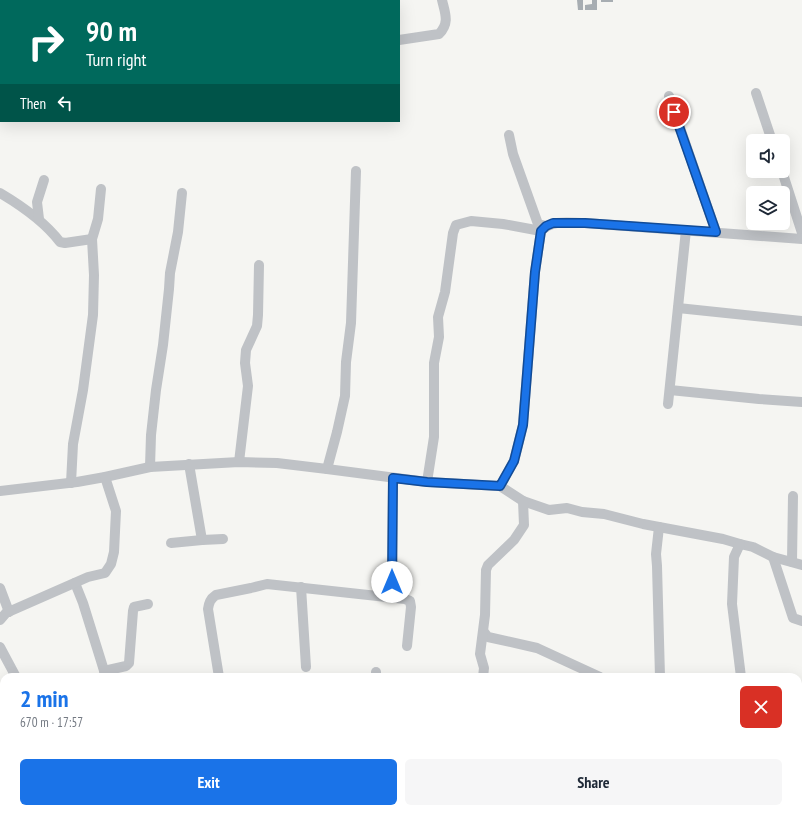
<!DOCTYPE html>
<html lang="en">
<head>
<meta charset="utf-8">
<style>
  body { margin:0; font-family:"PT Sans Narrow",sans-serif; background:#f6f6f7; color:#1f2937; height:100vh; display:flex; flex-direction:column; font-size:15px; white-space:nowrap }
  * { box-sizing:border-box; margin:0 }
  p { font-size:13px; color:#747a83 }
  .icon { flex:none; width:22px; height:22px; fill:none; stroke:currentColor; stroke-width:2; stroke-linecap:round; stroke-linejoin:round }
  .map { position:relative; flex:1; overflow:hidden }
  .drawer { position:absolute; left:0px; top:673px; width:802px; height:140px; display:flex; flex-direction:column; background:#fff; border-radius:12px 12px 0 0; box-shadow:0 4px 16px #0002 }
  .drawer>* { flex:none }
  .banner { position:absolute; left:0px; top:0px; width:400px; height:122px; box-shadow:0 4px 16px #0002; background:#00695c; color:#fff; overflow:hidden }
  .tools { position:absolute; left:746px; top:134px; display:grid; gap:8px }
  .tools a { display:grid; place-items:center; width:44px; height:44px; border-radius:6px; background:#fff; box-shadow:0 4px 16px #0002; font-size:20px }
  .pin { position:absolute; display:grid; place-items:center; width:34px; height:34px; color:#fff; margin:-17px; border:2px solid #fff; border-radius:50%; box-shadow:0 1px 4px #0007 }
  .me { position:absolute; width:44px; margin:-22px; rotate:0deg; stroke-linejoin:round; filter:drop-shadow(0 0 3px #0008) }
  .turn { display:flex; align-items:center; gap:14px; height:84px; padding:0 20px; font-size:18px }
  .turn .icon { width:52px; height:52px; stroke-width:2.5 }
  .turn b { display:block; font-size:28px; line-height:34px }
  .then { display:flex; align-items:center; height:38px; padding:0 20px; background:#0003; gap:8px; font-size:15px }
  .round { display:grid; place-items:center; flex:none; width:42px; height:42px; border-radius:6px; background:#f6f6f7 }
  .headline { display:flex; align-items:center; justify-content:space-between; height:68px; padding:0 20px }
  h1 { font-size:24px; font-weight:700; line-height:30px; color:#1a73e8 }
  .cta { display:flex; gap:8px; margin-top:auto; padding:8px 20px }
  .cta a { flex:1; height:46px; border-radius:6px; background:#1a73e8; color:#fff; font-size:16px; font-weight:700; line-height:46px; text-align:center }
  .cta a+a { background:#f6f6f7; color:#1f2937 }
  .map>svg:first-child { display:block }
  .building { fill:#a7adb2 }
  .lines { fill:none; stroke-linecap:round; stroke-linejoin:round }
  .minor { stroke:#bfc2c6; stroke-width:10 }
  .route-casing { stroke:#114b97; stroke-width:10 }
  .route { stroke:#1a73e8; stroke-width:7 }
</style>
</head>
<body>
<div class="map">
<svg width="802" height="813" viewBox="0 0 802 813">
  <rect width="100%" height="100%" fill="#f5f5f2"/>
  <!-- building -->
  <g class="building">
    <polygon points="577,0 583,0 583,10 578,10"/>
    <polygon points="592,0 597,0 597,10 585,10 585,5 592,4"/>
    <rect x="601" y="0" width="12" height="2"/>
  </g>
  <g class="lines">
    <!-- minor -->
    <g class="minor">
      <polyline points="34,0 34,1"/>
      <polyline points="128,0 128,1"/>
      <polyline points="213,0 214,1"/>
      <polyline points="254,0 255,1"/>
      <path d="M399 40 439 34C450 23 445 13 442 0"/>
      <polyline points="756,93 772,141"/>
      <polyline points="669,96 716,232"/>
      <polyline points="509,135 513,154 538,224 546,226"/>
      <polyline points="782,171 802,233"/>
      <path d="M0 193C22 206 44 221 60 242L65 243 92 239"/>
      <polyline points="39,219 37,202 44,180"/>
      <polyline points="678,308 802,321"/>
      <polyline points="670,390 759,399 802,402"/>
      <polyline points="668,404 686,230"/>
      <polyline points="239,462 248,386 245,363 246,350 257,326 258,315 259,265"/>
      <polyline points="189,464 202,540"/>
      <polyline points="150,467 151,435 156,390 163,345 169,289 170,273 178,232 182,193"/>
      <polyline points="327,469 337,432 345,396 346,362 351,323 356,171"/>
      <polyline points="427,482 434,437 434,363 439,337 438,317 445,292 453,233 456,225 471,221 503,224 541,231"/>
      <polyline points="71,483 73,444 83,390 93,315 94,275 92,239 98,219 101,189"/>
      <polyline points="500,486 523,501 549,510 567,508 582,512 604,514 643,524 723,539 740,544 753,547 773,557 802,565"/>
      <path d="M0 491 77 482 105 477 150 467 239 462 277 463 327 469 427 482 500 486 514 461 523 425 535 272 541 231C552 219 570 223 585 223L802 239"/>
      <polyline points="659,527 656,554 657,566 660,677"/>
      <polyline points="171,543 202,540 223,539"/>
      <polyline points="740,544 734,557 732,604 741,677"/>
      <polyline points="773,557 793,618 802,621"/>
      <polyline points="792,562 793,496"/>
      <polyline points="75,583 83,603 106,677"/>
      <polyline points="301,587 306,667"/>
      <polyline points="0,588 9,612"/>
      <polyline points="392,597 393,478"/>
      <polyline points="0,620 6,613 88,577 105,573 111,564 114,552 116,511 105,477"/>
      <polyline points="484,632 488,637 537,648 600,677"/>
      <polyline points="0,647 16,677"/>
      <polyline points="104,671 126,666 129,663 133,611 134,607 148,604"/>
      <path d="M219 677 208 609C209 603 210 599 216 595L251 588 267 584 405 599 410 601 411 607 407 646"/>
      <polyline points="376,677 376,672"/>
      <polyline points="483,677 484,668 480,654 485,615 486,570 488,565 514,540 524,525 523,501"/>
      <polyline points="381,809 381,813"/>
      <polyline points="693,809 694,813"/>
      <polyline points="744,813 744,809"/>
    </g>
  </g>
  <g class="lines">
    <defs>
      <polyline id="route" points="392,582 393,478 427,482 500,486 514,461 523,425 535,272 541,231 546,226 553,223 585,223 716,232 674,112"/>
    </defs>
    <!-- route casing -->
    <use href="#route" class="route-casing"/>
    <!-- route -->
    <use href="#route" class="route"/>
  </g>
</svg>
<div class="tools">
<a><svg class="icon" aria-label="sound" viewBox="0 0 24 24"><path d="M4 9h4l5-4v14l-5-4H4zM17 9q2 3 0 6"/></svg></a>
<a><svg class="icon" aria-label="layers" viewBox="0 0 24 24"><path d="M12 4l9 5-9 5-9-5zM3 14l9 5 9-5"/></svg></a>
</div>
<div class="pin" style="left:674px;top:112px;background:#d93025"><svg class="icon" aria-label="arrive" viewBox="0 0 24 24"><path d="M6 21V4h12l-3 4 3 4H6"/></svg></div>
<svg class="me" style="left:392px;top:582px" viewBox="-20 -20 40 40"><circle r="19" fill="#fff"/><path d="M0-13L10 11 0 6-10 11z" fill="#1a73e8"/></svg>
<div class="banner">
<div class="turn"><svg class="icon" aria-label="right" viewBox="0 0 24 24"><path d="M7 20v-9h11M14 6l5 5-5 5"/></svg><div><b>90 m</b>Turn right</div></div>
<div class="then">Then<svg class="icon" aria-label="left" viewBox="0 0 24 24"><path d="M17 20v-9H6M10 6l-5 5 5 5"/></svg></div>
</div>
<section class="drawer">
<div class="headline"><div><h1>2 min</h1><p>670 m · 17:57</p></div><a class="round" style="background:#d93025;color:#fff"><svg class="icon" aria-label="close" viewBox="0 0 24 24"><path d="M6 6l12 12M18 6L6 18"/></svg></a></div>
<div class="cta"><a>Exit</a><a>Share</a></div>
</section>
</div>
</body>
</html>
